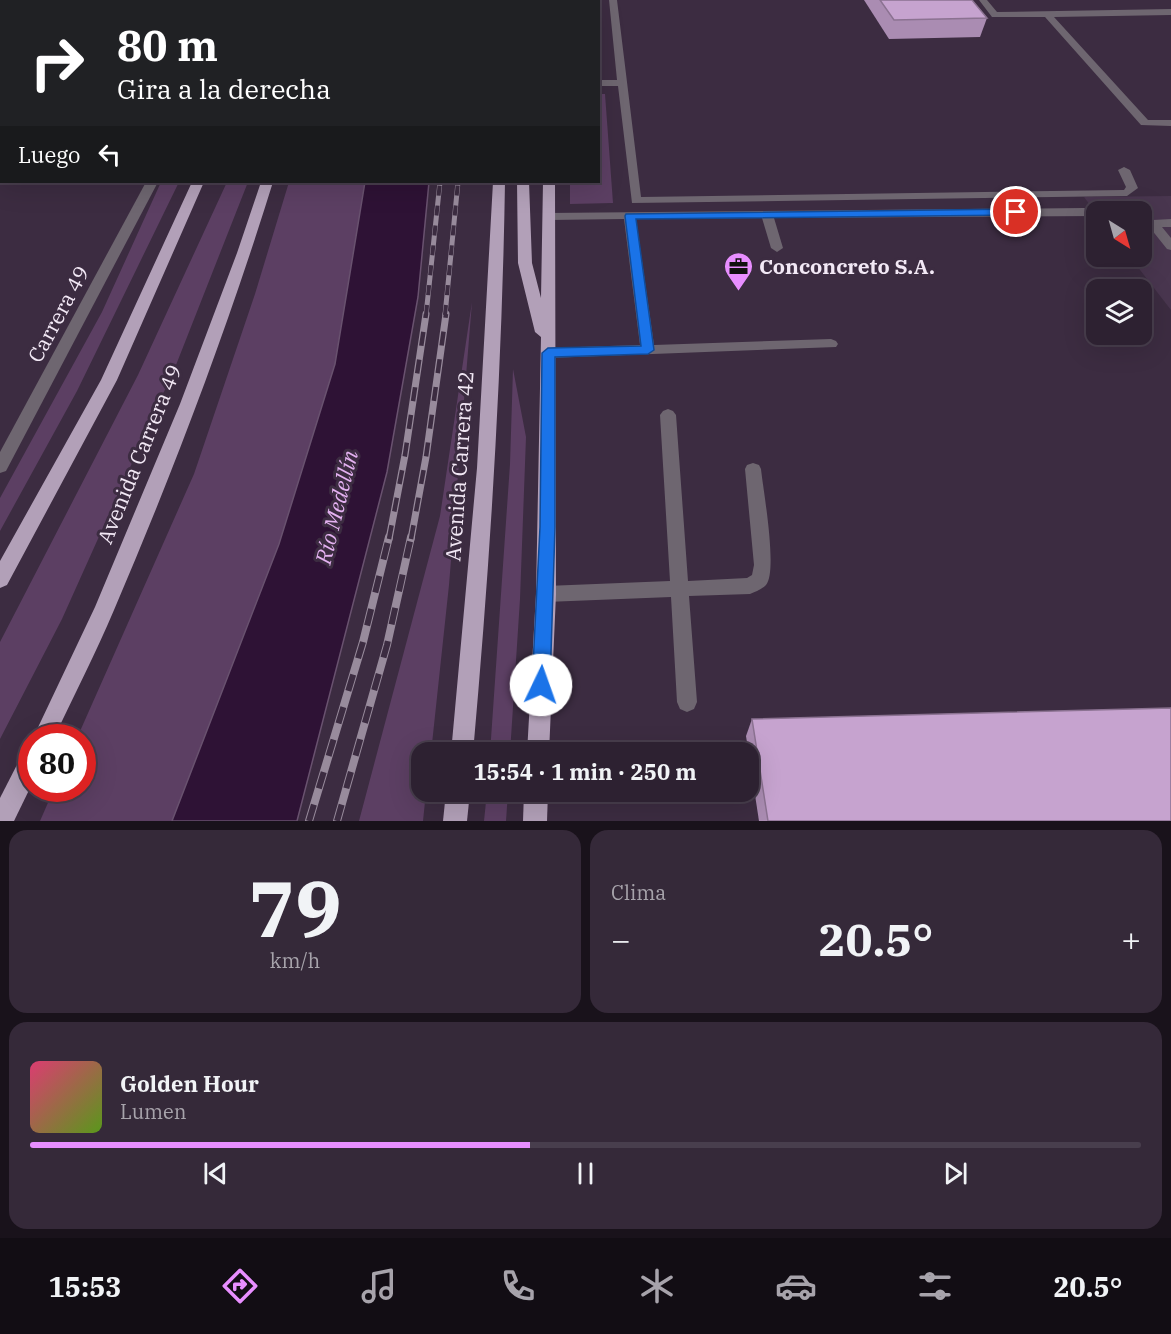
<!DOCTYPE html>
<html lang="es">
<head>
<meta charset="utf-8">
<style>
	body { margin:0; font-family:"IBM Plex Serif",serif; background:#352939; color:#f1f3f6; height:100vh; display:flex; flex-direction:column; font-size:22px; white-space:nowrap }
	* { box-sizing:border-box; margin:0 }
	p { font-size:20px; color:#a7a3ab }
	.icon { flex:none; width:33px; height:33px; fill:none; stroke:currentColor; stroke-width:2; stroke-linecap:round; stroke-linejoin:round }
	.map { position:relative; height:821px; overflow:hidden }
	.details { display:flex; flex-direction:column; gap:9px; padding:9px; background:#19121b; flex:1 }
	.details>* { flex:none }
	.top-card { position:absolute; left:0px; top:0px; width:600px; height:183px; box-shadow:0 6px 24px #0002,0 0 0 2px #483e4d; background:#202124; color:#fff; overflow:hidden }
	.needle { width:39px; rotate:143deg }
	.fabs { position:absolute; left:1086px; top:201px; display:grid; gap:12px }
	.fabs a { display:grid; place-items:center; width:66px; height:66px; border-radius:12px; background:#2d2131; box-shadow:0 6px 24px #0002,0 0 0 2px #483e4d; font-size:30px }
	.speed { position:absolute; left:18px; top:724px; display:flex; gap:12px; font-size:30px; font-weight:700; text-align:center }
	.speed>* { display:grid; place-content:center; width:78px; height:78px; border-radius:50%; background:#2d2131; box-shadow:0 6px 24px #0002,0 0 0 2px #483e4d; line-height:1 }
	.speed .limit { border:9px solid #d22; background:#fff; color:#111 }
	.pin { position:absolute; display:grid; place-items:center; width:51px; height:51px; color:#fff; margin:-26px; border:3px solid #fff; border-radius:50%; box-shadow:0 2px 6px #0007 }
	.me { position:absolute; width:66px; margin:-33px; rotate:3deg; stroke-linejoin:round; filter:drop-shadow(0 0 4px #0008) }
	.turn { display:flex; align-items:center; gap:21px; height:126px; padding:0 18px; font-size:27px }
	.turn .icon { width:78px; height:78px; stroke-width:2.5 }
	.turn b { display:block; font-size:42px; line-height:51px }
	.then { display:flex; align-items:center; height:57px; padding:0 18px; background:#0003; gap:12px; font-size:22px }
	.big { font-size:45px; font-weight:700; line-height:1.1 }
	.details .card { flex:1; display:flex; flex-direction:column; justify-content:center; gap:9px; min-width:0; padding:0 21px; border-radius:18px; background:#352939 }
	.details .dial { align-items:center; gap:0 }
	.dial b { font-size:78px; line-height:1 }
	.song { display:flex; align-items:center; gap:18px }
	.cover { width:72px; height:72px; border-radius:9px; background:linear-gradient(135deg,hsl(340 70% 55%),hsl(90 70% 35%)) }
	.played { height:6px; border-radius:3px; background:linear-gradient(90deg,#e88eff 45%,#483e4d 45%) }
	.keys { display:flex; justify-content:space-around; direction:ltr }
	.heat { display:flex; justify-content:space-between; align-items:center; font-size:33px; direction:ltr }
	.details .tiles { flex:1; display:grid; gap:9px; grid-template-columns:1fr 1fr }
	.card:last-child { grid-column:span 2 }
	.trip { position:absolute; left:411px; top:742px; width:348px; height:60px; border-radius:18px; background:#2d2131; box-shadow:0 6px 24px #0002,0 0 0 2px #483e4d; font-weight:700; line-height:60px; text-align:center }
	.tab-bar { display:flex; height:96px; justify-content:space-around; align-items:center; background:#120d14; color:#a7a3ab }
	.tab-bar .icon { width:42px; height:42px }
	.tab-bar .active { color:#e88eff }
	.tab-bar b { font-size:27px; color:#f1f3f6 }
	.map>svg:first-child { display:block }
</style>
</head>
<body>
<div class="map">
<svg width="1171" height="821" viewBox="0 0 1171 821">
	<rect width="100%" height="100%" fill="#3c2c41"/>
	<path fill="#49364f" d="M1171 196V310L1130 257 1142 256V212L1096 213 1084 197Z"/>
	<g fill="#5c3f63">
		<path d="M599 94H605L613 203 570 204V182H598Z"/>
		<path d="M161 182H179L77 391 0 531V498L102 312Z"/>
		<path d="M227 182H248L176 365 62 619 0 739V642L138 375Z"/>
		<path d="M289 182H365L335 364 279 544 172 821H40L54 789H82V738H77L194 474 255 294Z"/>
		<path d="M472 302 449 585 431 753H422V792H426L423 821H359L440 516Z"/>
		<path d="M513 369 526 437 520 599 510 753H490L510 464Z"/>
		<path d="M487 792H508L506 821H484Z"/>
	</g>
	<path fill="#2e1235" stroke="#69526f" stroke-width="1.5" d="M365 182H429L418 297 387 472 297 821H172L279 544 335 364Z"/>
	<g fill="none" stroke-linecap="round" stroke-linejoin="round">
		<g fill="#6e6670" fill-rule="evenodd">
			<path d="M609 0H617L641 197 1124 190 1126 187 1118 170 1124 167 1130 170 1138 188 1127 196 632 203 618 86H598V80H617Z"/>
			<path d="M1084 208 1096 211V216L774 218 783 248 777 252 771 248 762 218 636 219 654 345 831 339 836 341 838 344 836 347 548 358 541 353 548 348 640 345 624 219 550 220 546 219V213Z"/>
			<path d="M668 409 673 411 676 415 688 581 747 578 752 575 754 565 745 469 747 465 753 463 759 465 761 469C763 489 778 571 766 585 762 589 755 592 750 594L689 596 697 702 694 709 687 712 680 709 677 702 671 597 546 602 540 600 537 594 540 588 546 586 670 581 660 415 663 411Z"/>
		</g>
		<g fill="#6e6670" fill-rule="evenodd">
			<rect x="232" y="0" width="8" height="2"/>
			<path d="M979 0H987L997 12 1171 9V15L1054 17 1148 120H1171V126L1141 125 1045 17H992Z"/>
			<path d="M146 182H158L6 471 0 473V452Z"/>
			<path d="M1171 219V227H1162L1171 238V250L1167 249 1147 224 1153 220Z"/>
		</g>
		<g fill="#b2a0b8" fill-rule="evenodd">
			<rect x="266" y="0" width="10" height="2"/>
			<path d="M315 0H325L315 2Z"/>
			<rect x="498" y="0" width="10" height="2"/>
			<path d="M531 0H541V2H532Z"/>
			<path d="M192 182H204L117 380 7 585 0 588V561L101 380Z"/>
			<path d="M261 182H273C228 327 174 470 114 610 96 653 74 695 54 738L32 740 95 607 180 404 237 253Z"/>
			<path d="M493 182H505C502 373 490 563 473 753H451L477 468Z"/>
			<path d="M517 182H529L532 263 541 298 543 182H555L556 594 549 753H527L536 594 541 337 535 332 518 263Z"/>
			<path d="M32 748V784L14 821H0V798L24 751Z"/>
			<path d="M446 792H470L467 821H443Z"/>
			<path d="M524 792H548L547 821H523Z"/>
		</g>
		<defs>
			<g id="rail-far2">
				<path d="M426 315 440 182"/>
				<path d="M445 315 458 182"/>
			</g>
			<g id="rail-far1">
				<path d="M389 539 405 455 426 314"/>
				<path d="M411 539 426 457 446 314"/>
			</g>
			<g id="rail">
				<path d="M309 821 363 642 389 537"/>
				<path d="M337 821 387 645 411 537"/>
			</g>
		</defs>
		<use href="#rail-far2" stroke="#988b9c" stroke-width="5"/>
		<use href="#rail-far1" stroke="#988b9c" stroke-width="7"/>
		<use href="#rail" stroke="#988b9c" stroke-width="8"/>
		<use href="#rail-far2" stroke="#3c2c41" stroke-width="4" stroke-dasharray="10" stroke-linecap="butt"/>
		<use href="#rail-far1" stroke="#3c2c41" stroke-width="4.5" stroke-dasharray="14" stroke-linecap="butt"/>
		<use href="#rail" stroke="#3c2c41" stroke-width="6" stroke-dasharray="17" stroke-linecap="butt"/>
	</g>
	<g fill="#aa8cb2">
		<path d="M864 0H972L987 18 980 37 889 39Z"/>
		<path d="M752 719 1171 821H759L746 736Z"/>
	</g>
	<path fill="#8b7291" d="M2 33V65L0 66V34Z"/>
	<g fill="#c6a3cf" stroke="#8b7291" stroke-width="1.5">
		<path d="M880 0H972L987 18 894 20Z"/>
		<path d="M0 11H2V33L0 34Z"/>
		<path d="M1171 708V821H768L752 719Z"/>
	</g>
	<path fill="#1a73e8" stroke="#114b97" stroke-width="1.5" d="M1016 209 1022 212 1020 215 636 219 654 350 648 354 555 357V527L550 685 547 691 541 694 535 691 532 685 540 527 542 353 548 348 641 346 625 216 626 214Z"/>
	<defs>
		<symbol id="office-pin" viewBox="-11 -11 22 30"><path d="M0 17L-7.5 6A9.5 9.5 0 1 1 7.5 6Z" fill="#e88eff" stroke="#3c2c41"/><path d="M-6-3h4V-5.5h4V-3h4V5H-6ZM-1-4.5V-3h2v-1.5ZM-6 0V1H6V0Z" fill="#111"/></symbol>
	</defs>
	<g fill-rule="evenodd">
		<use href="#office-pin" x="722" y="250" width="33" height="45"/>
	</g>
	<g text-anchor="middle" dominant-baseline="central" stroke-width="6" stroke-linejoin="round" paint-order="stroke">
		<g font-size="21" font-weight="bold" fill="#f2e8f5" stroke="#3c2c41" text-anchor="start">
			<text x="759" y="266">Conconcreto S.A.</text>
		</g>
		<g font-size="21" fill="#f2e8f5" stroke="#3c2c41">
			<text transform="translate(58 314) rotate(-62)">Carrera 49</text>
			<text transform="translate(139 454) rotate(-68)">Avenida Carrera 49</text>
			<text transform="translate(459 466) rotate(-86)">Avenida Carrera 42</text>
		</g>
		<g font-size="22" font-style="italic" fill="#e4b1f1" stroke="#3c2c41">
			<text transform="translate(336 507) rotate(-76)">Río Medellín</text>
		</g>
	</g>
</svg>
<div class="fabs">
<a><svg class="needle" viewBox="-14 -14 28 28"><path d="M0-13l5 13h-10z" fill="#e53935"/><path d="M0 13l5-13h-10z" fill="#a7a3ab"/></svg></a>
<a><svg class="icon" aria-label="layers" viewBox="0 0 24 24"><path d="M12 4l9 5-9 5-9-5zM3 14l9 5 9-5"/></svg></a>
</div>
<div class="speed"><div class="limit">80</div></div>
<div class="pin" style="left:1016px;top:212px;background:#d93025"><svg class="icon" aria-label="arrive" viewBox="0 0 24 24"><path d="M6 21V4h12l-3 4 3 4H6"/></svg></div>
<svg class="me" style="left:541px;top:685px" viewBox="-20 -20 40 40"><circle r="19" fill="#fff"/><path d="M0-13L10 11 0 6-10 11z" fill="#1a73e8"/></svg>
<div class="trip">15:54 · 1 min · 250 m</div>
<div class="top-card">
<div class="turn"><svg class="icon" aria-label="right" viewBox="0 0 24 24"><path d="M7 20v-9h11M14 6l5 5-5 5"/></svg><div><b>80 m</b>Gira a la derecha</div></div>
<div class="then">Luego<svg class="icon" aria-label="left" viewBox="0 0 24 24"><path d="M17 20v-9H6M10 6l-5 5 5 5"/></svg></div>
</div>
</div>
<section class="details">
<div class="tiles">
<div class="card dial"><b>79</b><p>km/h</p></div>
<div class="card"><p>Clima</p>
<div class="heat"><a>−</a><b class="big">20.5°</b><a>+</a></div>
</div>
<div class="card">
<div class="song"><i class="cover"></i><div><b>Golden Hour</b><p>Lumen</p></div></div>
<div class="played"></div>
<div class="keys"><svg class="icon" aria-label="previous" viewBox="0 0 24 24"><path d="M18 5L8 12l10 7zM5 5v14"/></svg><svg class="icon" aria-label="pause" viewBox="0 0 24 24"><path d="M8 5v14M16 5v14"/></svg><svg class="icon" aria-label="next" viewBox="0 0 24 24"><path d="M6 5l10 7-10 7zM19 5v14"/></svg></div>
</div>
</div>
</section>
<nav class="tab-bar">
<b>15:53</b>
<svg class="icon active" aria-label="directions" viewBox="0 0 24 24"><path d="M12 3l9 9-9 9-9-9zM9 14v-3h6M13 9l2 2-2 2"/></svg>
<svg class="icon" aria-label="music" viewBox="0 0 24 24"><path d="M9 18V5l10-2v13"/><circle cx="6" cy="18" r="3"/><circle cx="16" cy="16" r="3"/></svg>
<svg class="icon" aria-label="phone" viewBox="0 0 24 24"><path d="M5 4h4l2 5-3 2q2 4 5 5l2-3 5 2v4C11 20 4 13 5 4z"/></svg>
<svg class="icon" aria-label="climate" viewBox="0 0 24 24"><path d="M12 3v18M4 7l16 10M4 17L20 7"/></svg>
<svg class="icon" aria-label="car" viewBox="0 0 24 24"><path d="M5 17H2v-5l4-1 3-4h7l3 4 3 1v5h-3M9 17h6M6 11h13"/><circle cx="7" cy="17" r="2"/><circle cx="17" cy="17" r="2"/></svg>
<svg class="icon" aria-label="filters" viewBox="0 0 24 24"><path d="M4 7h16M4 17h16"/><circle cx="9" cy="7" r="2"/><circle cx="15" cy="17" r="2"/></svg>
<b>20.5°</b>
</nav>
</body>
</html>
